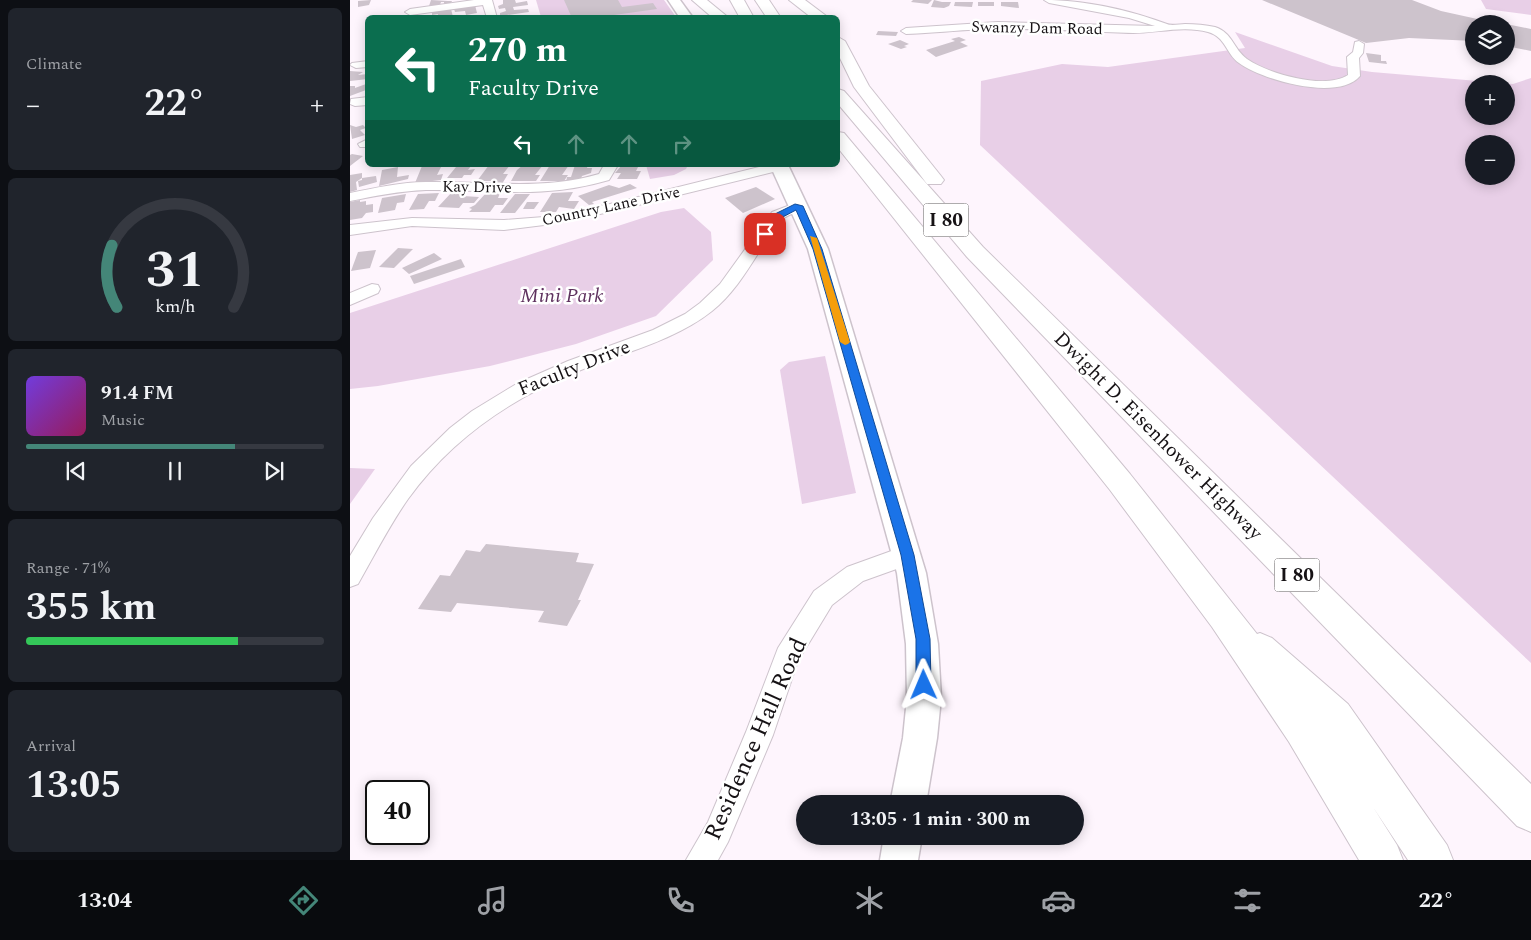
<!DOCTYPE html>
<html lang="en">
<head>
<meta charset="utf-8">
<style>
	body { margin:0; font-family:Spectral,serif; background:#20242c; color:#f1f3f6; height:100vh; display:flex; flex-direction:column; font-size:19px; white-space:nowrap }
	* { box-sizing:border-box; margin:0 }
	p { font-size:16px; color:#9ea1a6 }
	.icon { flex:none; width:28px; height:28px; fill:none; stroke:currentColor; stroke-width:2; stroke-linecap:round; stroke-linejoin:round }
	.map { position:relative; flex:1; overflow:hidden }
	.panel { display:flex; flex-direction:column; gap:8px; padding:8px; background:#0d0f14; width:350px }
	.panel>* { flex:none }
	.top-card { position:absolute; left:15px; top:15px; width:475px; height:152px; border-radius:8px; box-shadow:0 2px 12px #0003; background:#0b6e4f; color:#fff; overflow:hidden }
	.tools { position:absolute; left:1115px; top:15px; display:grid; gap:10px }
	.tools a { display:grid; place-items:center; width:50px; height:50px; border-radius:50%; background:#171b24; box-shadow:0 2px 12px #0003; font-size:25px }
	.speed { position:absolute; left:15px; top:780px; display:flex; gap:10px; font-size:25px; font-weight:700; text-align:center }
	.speed>* { display:grid; place-content:center; width:65px; height:65px; border-radius:50%; background:#171b24; box-shadow:0 2px 12px #0003; line-height:1 }
	.speed .limit { border:2px solid #111; border-radius:8px; background:#fff; color:#111 }
	.pin { position:absolute; display:grid; place-items:center; width:42px; height:42px; color:#fff; margin:-21px; border-radius:10px; box-shadow:0 2px 8px #0006 }
	.me { position:absolute; width:55px; margin:-28px; rotate:359deg; stroke-linejoin:round; filter:drop-shadow(0 0 4px #0008) }
	.turn { display:flex; align-items:center; gap:18px; height:105px; padding:0 20px; font-size:22px }
	.turn .icon { width:65px; height:65px; stroke-width:2.5 }
	.turn b { display:block; font-size:35px; line-height:42px }
	.lanes { display:flex; align-items:center; height:48px; padding:0 20px; background:#0003; justify-content:center; gap:25px; direction:ltr }
	.lanes .off { opacity:.35 }
	.big { font-size:38px; font-weight:700; line-height:1.1 }
	.panel .widget { flex:1; display:flex; flex-direction:column; justify-content:center; gap:8px; min-width:0; padding:0 18px; border-radius:8px; background:#20242c }
	.panel .dial { align-items:center; gap:0 }
	.dial svg { height:130px; overflow:visible; fill:none; stroke:#363941; stroke-width:7; stroke-linecap:round; text-anchor:middle }
	.dial text { fill:#f1f3f6; stroke:none }
	.song { display:flex; align-items:center; gap:15px }
	.cover { width:60px; height:60px; border-radius:8px; background:linear-gradient(135deg,hsl(260 70% 55%),hsl(330 70% 35%)) }
	.played { height:5px; border-radius:2px; background:linear-gradient(90deg,#448678 70%,#363941 70%) }
	.keys { display:flex; justify-content:space-around; direction:ltr }
	.heat { display:flex; justify-content:space-between; align-items:center; font-size:28px; direction:ltr }
	.charge { height:8px; border-radius:4px; background:linear-gradient(90deg,#34c759 71%,#363941 0) }
	.trip { position:absolute; left:446px; top:795px; width:288px; height:50px; border-radius:25px; background:#171b24; box-shadow:0 2px 12px #0003; font-weight:700; line-height:50px; text-align:center }
	.menu { display:flex; height:80px; justify-content:space-around; align-items:center; background:#090b0e; color:#9ea1a6 }
	.menu .icon { width:35px; height:35px }
	.menu .selected { color:#448678 }
	.menu b { font-size:22px; color:#f1f3f6 }
	main { display:flex; flex:1; min-height:0 }
	.map>svg:first-child { display:block }
</style>
</head>
<body>
<main>
<section class="panel">
<div class="widget"><p>Climate</p>
<div class="heat"><a>−</a><b class="big">22°</b><a>+</a></div>
</div>
<div class="widget dial"><svg viewBox="0 0 100 80">
<path d="M14 69A42 42 0 1 1 86 69"/>
<path d="M14 69A42 42 0 0 1 11 31" stroke="#448678"/>
<text x="50" y="56" font-size="32" font-weight="700">31</text>
<text x="50" y="72" font-size="11">km/h</text>
</svg></div>
<div class="widget">
<div class="song"><i class="cover"></i><div><b>91.4 FM</b><p>Music</p></div></div>
<div class="played"></div>
<div class="keys"><svg class="icon" aria-label="previous" viewBox="0 0 24 24"><path d="M18 5L8 12l10 7zM5 5v14"/></svg><svg class="icon" aria-label="pause" viewBox="0 0 24 24"><path d="M8 5v14M16 5v14"/></svg><svg class="icon" aria-label="next" viewBox="0 0 24 24"><path d="M6 5l10 7-10 7zM19 5v14"/></svg></div>
</div>
<div class="widget"><p>Range · 71%</p><b class="big">355 km</b><div class="charge"></div></div>
<div class="widget"><p>Arrival</p><b class="big">13:05</b></div>
</section>
<div class="map">
<svg width="1181" height="860" viewBox="0 0 1181 860">
	<rect width="100%" height="100%" fill="#fef5fd"/>
	<g fill="#e8cfe7" fill-rule="evenodd">
		<path d="M186 0H314L326 17H191Z"/>
		<path d="M1131 0H1181V15L1136 9Z"/>
		<path d="M885 32 982 66 1022 72 1163 84 1181 78V663L630 145 631 81 712 64 758 67 895 48ZM1124 84H1156V116H1124ZM1124 144H1156V176H1124Z"/>
		<path d="M296 165H338L336 169 324 175 300 179Z"/>
		<path d="M334 208 361 232 363 260 306 316 226 344 140 366 28 386 0 389V313L311 212Z"/>
		<path d="M475 356 506 493 452 504 430 370 439 362Z"/>
		<path d="M0 468 25 469 0 504Z"/>
	</g>
	<g fill="#cdc3cc">
		<path d="M21 0 19 5 8 7V1Z"/>
		<path d="M81 0 98 1H102L101 3 94 4V2H91L90 5 79 6Z"/>
		<path d="M153 0H165L166 3 177 1 178 5 163 7 164 10 178 9 179 12 150 16V13L156 11 155 8 149 9 148 6 153 4Z"/>
		<path d="M214 0H268L272 7 303 3 307 9 264 15 265 18H222Z"/>
		<path d="M563 0H582L578 4 561 2Z"/>
		<path d="M584 0 592 2H601L599 6 594 8 581 7Z"/>
		<path d="M912 0H1062L1091 11 1150 24H1124V41L1059 38 1016 43Z"/>
		<path d="M605 2H623L622 7 604 6Z"/>
		<rect x="628" y="2" width="16" height="4"/>
		<path d="M651 2H668L669 8 651 6Z"/>
		<path d="M125 5 127 13 116 15 115 11 105 12 104 9Z"/>
		<path d="M101 9 103 17 87 18 88 14 82 15V12Z"/>
		<path d="M1156 24 1181 29V51L1156 46Z"/>
		<path d="M528 31 548 32 546 36 526 35Z"/>
		<path d="M609 37 616 40 610 42 618 46 586 57 576 50 605 41 601 39Z"/>
		<path d="M550 40 559 44 554 46 557 47 551 49 538 44Z"/>
		<path d="M1016 53 1031 55V61H1036L1037 64 1019 62Z"/>
		<path d="M0 71 13 72 8 75 18 74V79L0 81Z"/>
		<path d="M16 84V90L0 96V86H5V88Z"/>
		<path d="M0 125 6 127 13 125 16 128 10 130 15 135 2 139Z"/>
		<path d="M2 154 13 156 0 166V155Z"/>
		<path d="M92 165 87 175 93 174 91 180 65 183 72 166Z"/>
		<path d="M139 165H160L153 174H158L152 184H139L142 181H127Z"/>
		<path d="M173 165H193L185 175H190L186 181H161L167 170Z"/>
		<path d="M200 165H219L212 175H218L214 181H190Z"/>
		<path d="M225 165H238L237 168H242L241 173 232 176 230 181 216 182 217 177H221Z"/>
		<path d="M272 165H289L286 171H291L287 179H267L271 173H265Z"/>
		<path d="M121 166 118 170 125 169 121 175H114L112 178H97L106 167Z"/>
		<path d="M48 167 47 177 59 175 58 179 29 186 32 170Z"/>
		<path d="M12 173V178L6 182 7 190 0 192V175Z"/>
		<path d="M26 176 27 182 9 187 8 181 12 180V178Z"/>
		<path d="M280 184 287 188 242 202 244 204 239 205 228 196 259 185 269 188Z"/>
		<path d="M406 187 425 199 393 213 375 198Z"/>
		<path d="M102 192H116L113 196 129 197 124 203H113L109 208 88 207Z"/>
		<path d="M223 192 218 201H229L224 209 209 207 206 212H190L202 193Z"/>
		<path d="M89 193 85 201H79L74 209 59 210 68 194Z"/>
		<path d="M136 193H150L148 198H158L153 205H145L140 212H119L122 209 119 208 125 205Z"/>
		<path d="M56 194 54 202 47 203 45 210 28 213 32 198Z"/>
		<path d="M165 194H180L165 213H150Z"/>
		<path d="M10 200V202L16 201V205L23 204V212L16 213 12 218 0 220V202Z"/>
		<path d="M177 202H189L184 209H173Z"/>
		<path d="M48 248 63 249 44 268 29 267Z"/>
		<path d="M26 250 20 268 1 271 8 252Z"/>
		<path d="M84 253 92 259 59 274 52 268Z"/>
		<path d="M111 259 115 267 64 284 60 276Z"/>
		<path d="M136 544 229 553 226 562 244 564 228 600H231L217 626 188 622 194 611 107 603 101 612 68 609 90 575 100 576 116 550 130 552Z"/>
	</g>
	<g fill="none" stroke-linecap="round" stroke-linejoin="round">
		<defs>
			<g id="minor">
				<path d="M124 0H142L147 18H137L133 5 60 15 55 12 60 9Z"/>
				<path d="M694 0C735 0 779 10 817 24 821 26 830 24 835 24 845 24 856 25 865 27 883 33 883 49 897 59 919 74 975 90 998 75L997 57 1003 52 1005 42 1009 41 1014 44 1013 53 1009 58 1010 76C988 102 912 80 889 63 876 54 876 37 858 32 834 25 807 33 783 33 737 32 692 28 647 29 616 29 586 33 556 34L551 31 556 28 648 22 805 26 779 18 699 3Z"/>
				<path d="M18 61V67L6 68 0 65 2 63Z"/>
				<path d="M18 97V105L5 106 0 104 1 99Z"/>
				<path d="M18 139V147H10L8 144Z"/>
				<path d="M254 165H268L259 180C191 200 143 189 76 190 50 191 25 196 0 201V193C25 188 51 182 76 182 135 181 191 191 249 174Z"/>
				<path d="M417 165 437 166 435 169 260 212 194 225 154 230 62 226 0 235V225L62 218 154 220 194 217 260 204Z"/>
				<path d="M448 202 455 206C449 213 437 214 430 221 407 251 392 287 362 311 324 341 275 352 231 370 163 397 101 439 58 499 39 526 24 556 8 584L0 587V556L23 518 61 466 100 428 122 411 168 383 218 361 303 330 335 314 350 303 370 284 422 212Z"/>
				<path d="M22 284 28 285 30 289 28 293 0 305V293Z"/>
				<path d="M558 545 566 548 570 555 566 562 513 581 482 605 448 661 423 735 378 842 368 860H336L358 822 396 732 428 648 464 591 497 567Z"/>
			</g>
			<g id="tertiary">
				<path d="M318 0H330L343 18H330Z"/>
				<path d="M420 165H438L478 249 576 573 588 644 591 698 587 738 576 804H540L553 738 557 698 556 644 547 573 458 249Z"/>
				<path d="M534 836H572L568 860H530Z"/>
			</g>
			<g id="motorway">
				<path d="M342 0H357L379 18H363Z"/>
				<path d="M380 0H394L404 18H390Z"/>
				<path d="M405 0H419L431 18H417Z"/>
				<path d="M439 0H455L479 18H462Z"/>
				<path d="M488 37 495 41 519 86 591 176 594 180 591 184H577L504 87 488 54Z"/>
				<path d="M488 89 494 91 633 247 1181 784V832L1167 826 617 257 488 104Z"/>
				<path d="M488 132 494 133 780 474 907 634 910 633 922 638 998 704 1097 845 1103 860H1058L1023 807 1047 845 1053 860H1009L939 742 862 627 760 490 488 148Z"/>
			</g>
		</defs>
		<use href="#minor" stroke="#cdc3cc" stroke-width="2"/>
		<use href="#tertiary" stroke="#cdc3cc" stroke-width="3"/>
		<use href="#motorway" stroke="#cdc3cc" stroke-width="2"/>
		<use href="#minor" fill="#fff" fill-rule="evenodd"/>
		<use href="#tertiary" fill="#fff" fill-rule="evenodd"/>
		<use href="#motorway" fill="#fff" fill-rule="evenodd"/>
	</g>
	<path fill="#1a73e8" stroke="#114b97" d="M445 204 453 206 472 249 564 555 580 639 581 685 579 690 574 692 568 690 566 685V639L551 555 463 249 446 210 429 219 418 235 410 234 423 215Z"/>
	<path fill="#f59e0b" d="M460 236 467 238 500 342 498 344 495 345 490 342Z"/>
	<g text-anchor="middle" dominant-baseline="central" stroke-width="5" stroke-linejoin="round" paint-order="stroke">
		<g font-size="16" fill="#161215" stroke="#fff">
			<text transform="translate(687 28) rotate(1)">Swanzy Dam Road</text>
			<text transform="translate(127 187) rotate(1)">Kay Drive</text>
			<text transform="translate(261 206) rotate(-12)">Country Lane Drive</text>
		</g>
		<g fill="#fff" stroke="#5c595b" stroke-width="1">
			<rect x="573.5" y="203.5" width="45" height="33" rx="4"/>
			<rect x="924.5" y="558.5" width="45" height="33" rx="4"/>
		</g>
		<g font-size="19" font-weight="bold" fill="#161215">
			<text x="596" y="220">I 80</text>
			<text x="947" y="575">I 80</text>
		</g>
		<g font-size="20" font-style="italic" fill="#5e315e" stroke="#fff">
			<text x="212" y="296">Mini Park</text>
		</g>
		<g font-size="20" fill="#161215" stroke="#fff">
			<text transform="translate(224 368) rotate(-22)">Faculty Drive</text>
			<text transform="translate(808 436) rotate(45)">Dwight D. Eisenhower Highway</text>
		</g>
		<g font-size="24" fill="#161215" stroke="#fff">
			<text transform="translate(406 739) rotate(-66)">Residence Hall Road</text>
		</g>
	</g>
</svg>
<div class="tools">
<a><svg class="icon" aria-label="layers" viewBox="0 0 24 24"><path d="M12 4l9 5-9 5-9-5zM3 14l9 5 9-5"/></svg></a>
<a>+</a>
<a>−</a>
</div>
<div class="speed"><div class="limit">40</div></div>
<div class="pin" style="left:415px;top:234px;background:#d93025"><svg class="icon" aria-label="arrive" viewBox="0 0 24 24"><path d="M6 21V4h12l-3 4 3 4H6"/></svg></div>
<svg class="me" style="left:574px;top:685px" viewBox="-20 -20 40 40"><path d="M0-17L14 15 0 8-14 15z" fill="#1a73e8" stroke="#fff" stroke-width="4"/></svg>
<div class="trip">13:05 · 1 min · 300 m</div>
<div class="top-card">
<div class="turn"><svg class="icon" aria-label="left" viewBox="0 0 24 24"><path d="M17 20v-9H6M10 6l-5 5 5 5"/></svg><div><b>270 m</b>Faculty Drive</div></div>
<div class="lanes"><svg class="icon" aria-label="left" viewBox="0 0 24 24"><path d="M17 20v-9H6M10 6l-5 5 5 5"/></svg><svg class="icon off" aria-label="ahead" viewBox="0 0 24 24"><path d="M12 20V5M6 11l6-6 6 6"/></svg><svg class="icon off" aria-label="ahead" viewBox="0 0 24 24"><path d="M12 20V5M6 11l6-6 6 6"/></svg><svg class="icon off" aria-label="right" viewBox="0 0 24 24"><path d="M7 20v-9h11M14 6l5 5-5 5"/></svg></div>
</div>
</div>
</main>
<nav class="menu">
<b>13:04</b>
<svg class="icon selected" aria-label="directions" viewBox="0 0 24 24"><path d="M12 3l9 9-9 9-9-9zM9 14v-3h6M13 9l2 2-2 2"/></svg>
<svg class="icon" aria-label="music" viewBox="0 0 24 24"><path d="M9 18V5l10-2v13"/><circle cx="6" cy="18" r="3"/><circle cx="16" cy="16" r="3"/></svg>
<svg class="icon" aria-label="phone" viewBox="0 0 24 24"><path d="M5 4h4l2 5-3 2q2 4 5 5l2-3 5 2v4C11 20 4 13 5 4z"/></svg>
<svg class="icon" aria-label="climate" viewBox="0 0 24 24"><path d="M12 3v18M4 7l16 10M4 17L20 7"/></svg>
<svg class="icon" aria-label="car" viewBox="0 0 24 24"><path d="M5 17H2v-5l4-1 3-4h7l3 4 3 1v5h-3M9 17h6M6 11h13"/><circle cx="7" cy="17" r="2"/><circle cx="17" cy="17" r="2"/></svg>
<svg class="icon" aria-label="filters" viewBox="0 0 24 24"><path d="M4 7h16M4 17h16"/><circle cx="9" cy="7" r="2"/><circle cx="15" cy="17" r="2"/></svg>
<b>22°</b>
</nav>
</body>
</html>
